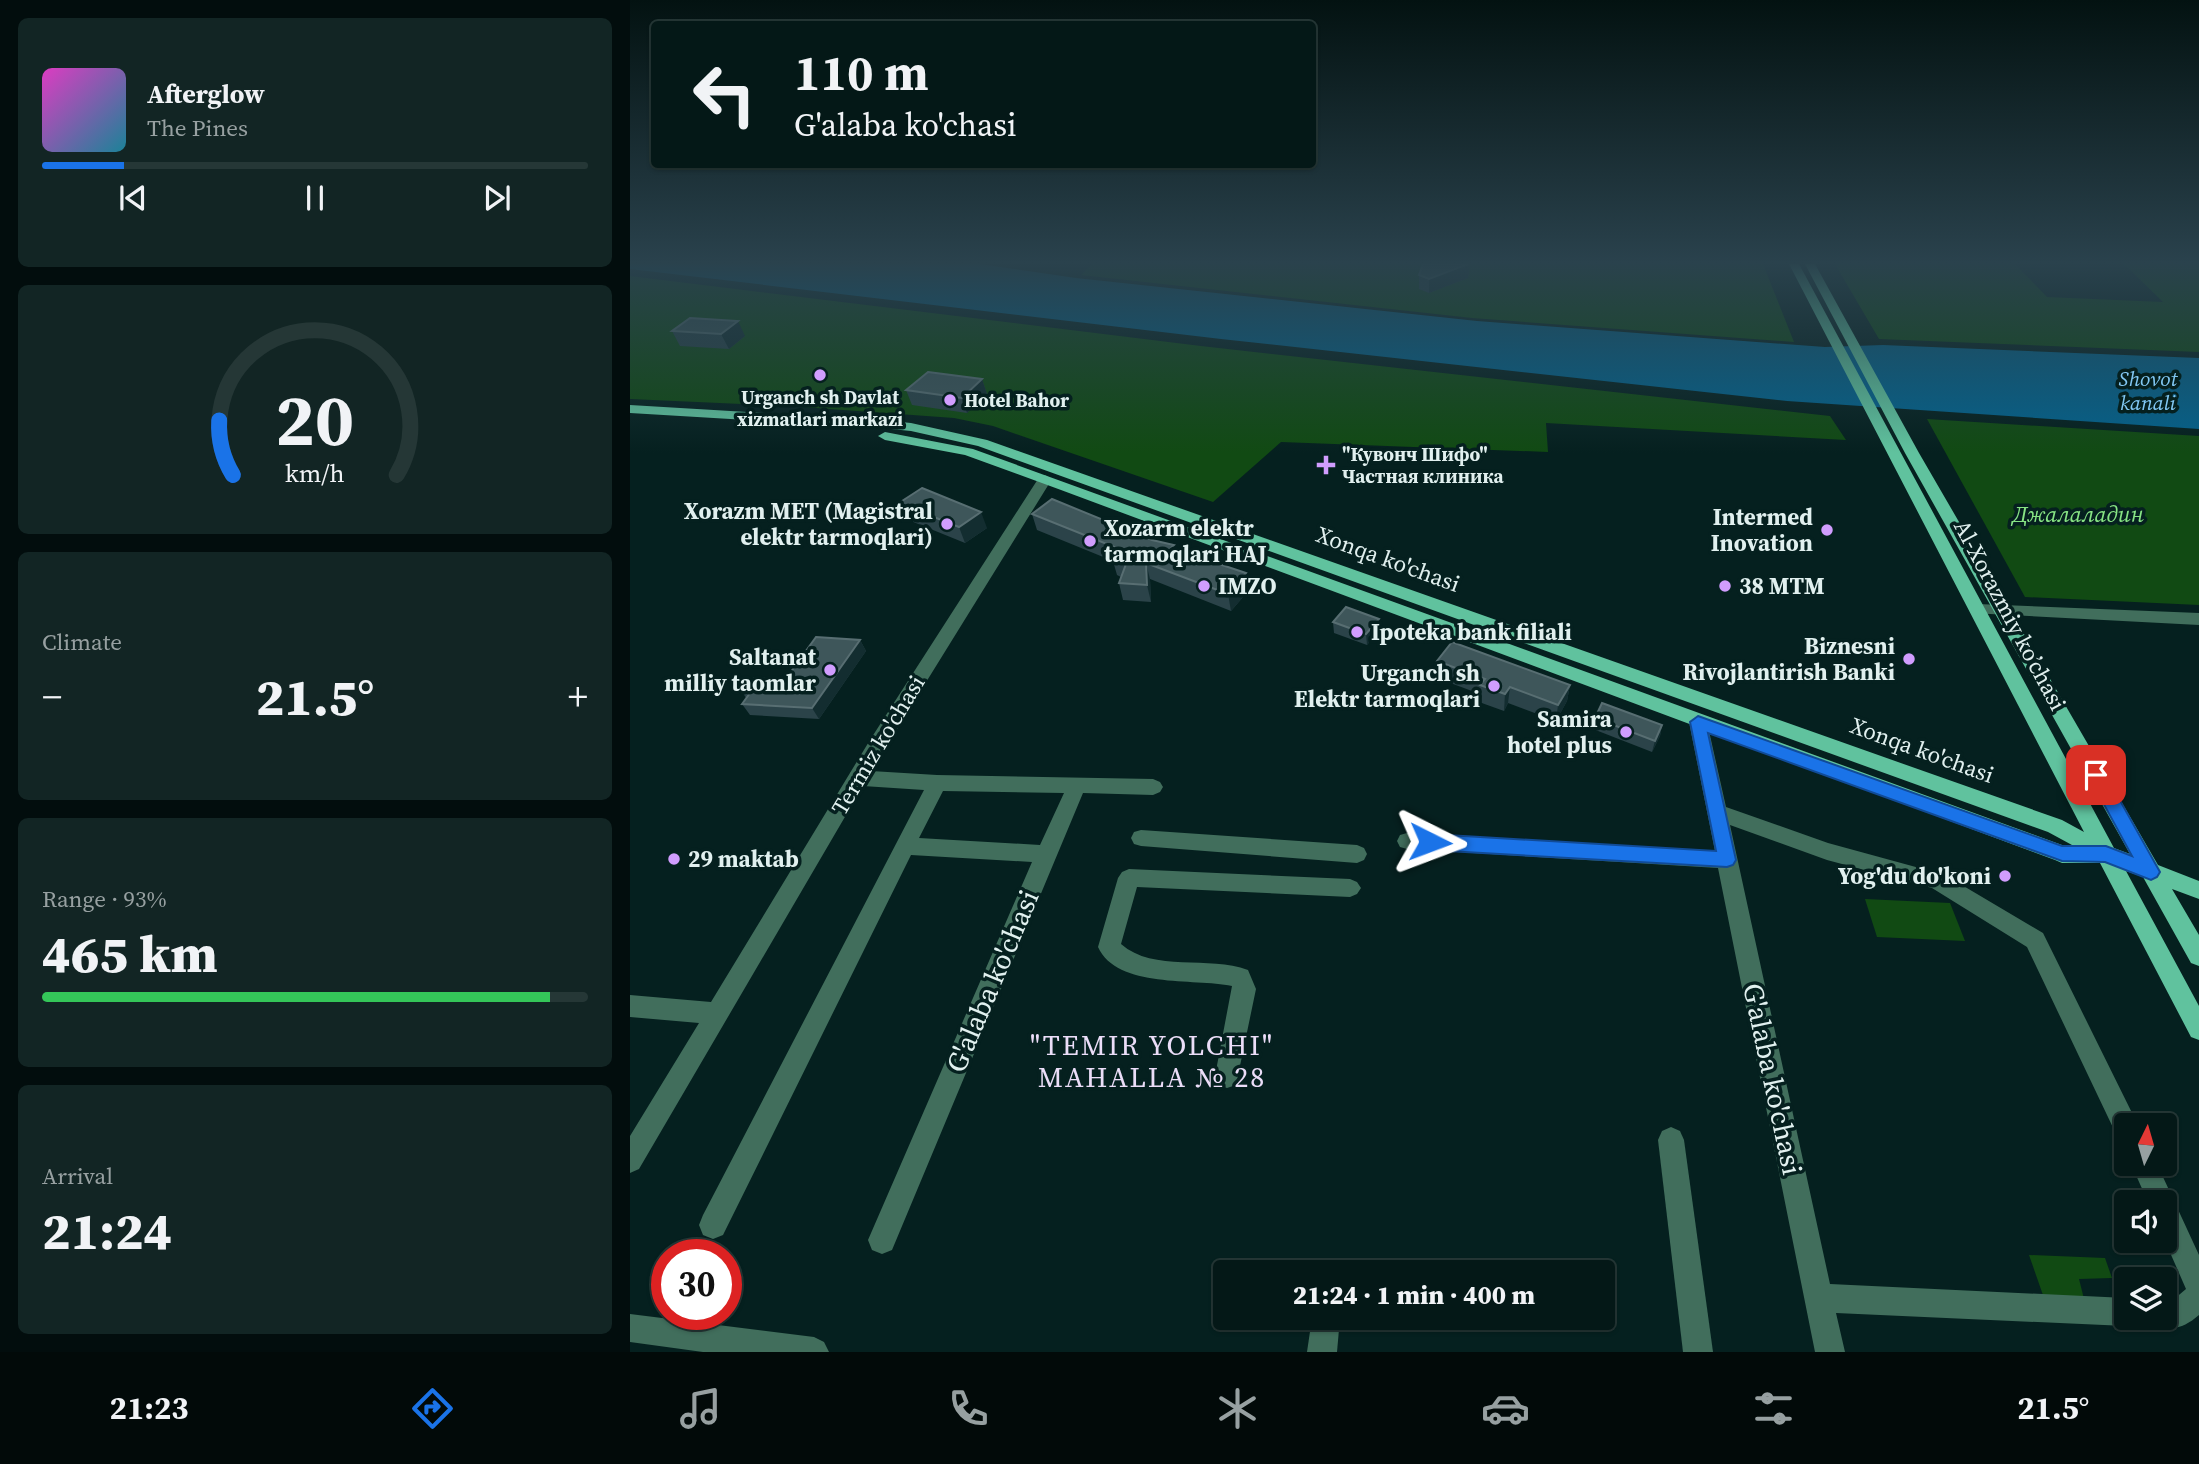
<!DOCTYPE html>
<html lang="en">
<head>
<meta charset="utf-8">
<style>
	body { margin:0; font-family:"Source Serif 4",serif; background:#122524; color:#f1f3f6; height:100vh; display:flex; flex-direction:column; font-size:26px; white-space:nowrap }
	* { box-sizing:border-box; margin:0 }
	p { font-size:23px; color:#97a0a1 }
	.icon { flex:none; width:38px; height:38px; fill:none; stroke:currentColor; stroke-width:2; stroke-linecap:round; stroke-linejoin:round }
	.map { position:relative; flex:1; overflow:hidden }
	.sheet { display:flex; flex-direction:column; gap:18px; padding:18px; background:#020d0d; width:630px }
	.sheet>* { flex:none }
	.top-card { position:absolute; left:21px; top:21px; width:665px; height:147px; border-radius:7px; box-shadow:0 2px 5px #0004,0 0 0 2px #253736; background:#041817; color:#f1f3f6; overflow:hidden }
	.needle { width:46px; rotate:5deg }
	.tools { position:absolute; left:1484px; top:1113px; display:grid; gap:14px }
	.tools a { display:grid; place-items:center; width:63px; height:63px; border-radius:7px; background:#041817; box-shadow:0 2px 5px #0004,0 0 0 2px #253736; font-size:35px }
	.speed { position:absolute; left:21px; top:1239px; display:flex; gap:14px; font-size:35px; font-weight:700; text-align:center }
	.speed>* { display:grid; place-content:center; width:91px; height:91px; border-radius:50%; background:#041817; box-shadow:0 2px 5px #0004,0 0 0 2px #253736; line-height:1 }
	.speed .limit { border:10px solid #d22; background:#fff; color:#111 }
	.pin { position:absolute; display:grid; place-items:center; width:60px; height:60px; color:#fff; margin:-30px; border-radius:14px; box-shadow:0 4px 10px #0006 }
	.me { position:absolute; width:77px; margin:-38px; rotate:93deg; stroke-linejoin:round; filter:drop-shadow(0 0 5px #0008) }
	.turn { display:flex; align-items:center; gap:24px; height:147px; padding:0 28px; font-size:32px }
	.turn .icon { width:91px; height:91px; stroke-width:2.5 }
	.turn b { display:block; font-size:49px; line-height:60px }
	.big { font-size:52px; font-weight:800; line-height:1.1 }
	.sheet .tile { flex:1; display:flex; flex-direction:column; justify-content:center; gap:10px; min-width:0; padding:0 24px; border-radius:10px; background:#122524 }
	.sheet .dial { align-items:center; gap:0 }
	.dial svg { height:182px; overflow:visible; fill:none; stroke:#253736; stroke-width:7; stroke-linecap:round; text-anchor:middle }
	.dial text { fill:#f1f3f6; stroke:none }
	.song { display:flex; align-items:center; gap:21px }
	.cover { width:84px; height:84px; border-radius:10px; background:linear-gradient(135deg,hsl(310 70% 55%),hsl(190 70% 35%)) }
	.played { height:7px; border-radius:4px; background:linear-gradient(90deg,#1a73e8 15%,#253736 15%) }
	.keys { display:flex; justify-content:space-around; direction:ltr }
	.heat { display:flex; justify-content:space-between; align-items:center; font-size:38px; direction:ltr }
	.charge { height:10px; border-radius:5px; background:linear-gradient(90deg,#34c759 93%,#253736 0) }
	.trip { position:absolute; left:583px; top:1260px; width:402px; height:70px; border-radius:7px; background:#041817; box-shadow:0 2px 5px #0004,0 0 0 2px #253736; font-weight:800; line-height:70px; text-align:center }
	.dock { display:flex; height:112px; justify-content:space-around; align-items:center; background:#020a09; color:#97a0a1 }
	.dock .icon { width:49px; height:49px }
	.dock .current { color:#1a73e8 }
	.dock b { font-size:32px; color:#f1f3f6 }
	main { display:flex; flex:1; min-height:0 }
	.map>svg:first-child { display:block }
</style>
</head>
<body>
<main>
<section class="sheet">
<div class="tile">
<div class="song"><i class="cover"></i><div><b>Afterglow</b><p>The Pines</p></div></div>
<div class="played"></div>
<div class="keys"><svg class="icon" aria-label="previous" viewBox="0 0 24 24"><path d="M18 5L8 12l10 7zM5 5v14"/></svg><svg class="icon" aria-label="pause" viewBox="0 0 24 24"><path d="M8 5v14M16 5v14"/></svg><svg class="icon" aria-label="next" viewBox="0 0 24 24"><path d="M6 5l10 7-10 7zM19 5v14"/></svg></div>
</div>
<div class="tile dial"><svg viewBox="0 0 100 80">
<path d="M14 69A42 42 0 1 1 86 69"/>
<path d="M14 69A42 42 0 0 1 8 45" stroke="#1a73e8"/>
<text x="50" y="56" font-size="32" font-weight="700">20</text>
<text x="50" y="72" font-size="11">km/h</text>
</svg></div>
<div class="tile"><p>Climate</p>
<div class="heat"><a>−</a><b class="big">21.5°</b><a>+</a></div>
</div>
<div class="tile"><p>Range · 93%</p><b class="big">465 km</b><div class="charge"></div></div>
<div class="tile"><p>Arrival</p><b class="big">21:24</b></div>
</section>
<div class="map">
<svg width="1569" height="1352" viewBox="0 0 1569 1352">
	<rect width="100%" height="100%" fill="#05201f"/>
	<g fill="#114a13">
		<path d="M462 264H1133L1164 342 842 318 451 275Z"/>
		<path d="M1205 264H1385L1417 297 1533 302 1494 264H1569V352L1249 339Z"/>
		<path d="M0 276 571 346 1200 416 1216 440 916 423 918 452 651 442 583 502 363 426 324 418 158 406 0 399Z"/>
		<path d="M1297 419 1569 436V605L1395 597Z"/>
		<path d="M1235 899 1320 903 1335 941 1247 937Z"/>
		<path d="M1399 1255 1475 1258 1482 1278 1449 1279 1454 1299 1414 1298Z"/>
	</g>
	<path fill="#04628c" d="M0 264H350L446 278 847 321 1195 347 1253 345 1569 358V429L1157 401 591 339 0 269Z"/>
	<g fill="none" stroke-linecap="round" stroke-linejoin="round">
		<g fill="#416e5c" fill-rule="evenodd">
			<path d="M415 475 422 479 241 771 307 775 523 779 530 782 533 787 530 792 523 795 453 793 262 1250 252 1254 242 1250 238 1240 402 862 281 855 93 1235 83 1239 73 1235 69 1225 73 1215 294 790 233 786 9 1169 0 1173V1136L69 1023 0 1017V995L81 1002 240 740 408 479ZM313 791 434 793 410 845 289 838Z"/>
			<path d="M1347 604 1569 613V625L1341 613 1339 609 1341 605Z"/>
			<path d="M1068 715 1074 717 1077 722 1096 807 1198 843 1315 875 1413 933 1508 1125H1496V1140L1487 1136 1397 947 1302 888 1197 860 1100 825 1200 1284 1496 1298V1318H1508L1506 1322 1496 1326 1206 1313 1215 1352H1185L1088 868 777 849 770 847 767 841 770 835 777 833 1085 851 1059 722 1062 717Z"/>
			<path d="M511 830 727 845 734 848 737 854 734 860 727 863 511 846 504 844 501 838 504 832Z"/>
			<path d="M499 869 720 879 727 882 731 888 727 894 720 897 507 887 491 944C524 973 579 955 618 970L626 989 606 1085 597 1088 588 1085 585 1076 602 986C564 978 487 989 468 947L488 878 492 872Z"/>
			<path d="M1041 1127 1050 1131 1054 1140 1083 1352H1053L1028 1140 1032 1131Z"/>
			<path d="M1501 1164H1527L1569 1255V1315C1555 1327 1543 1332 1525 1324L1522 1318H1535V1300H1543L1556 1289 1535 1241V1202H1518Z"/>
			<path d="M0 1314 184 1337 194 1342 199 1352H73L0 1342Z"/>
			<path d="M682 1318H710L707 1352H677Z"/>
		</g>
		<path fill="#60c29e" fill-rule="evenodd" d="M1159 264H1169L1484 848 1500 854 1275 453 1175 264H1185L1289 453 1528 865 1569 881V899L1542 889 1569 935V966L1561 963 1513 877 1496 871 1569 1006V1040L1561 1037 1470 863H1432L1425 860 431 490 335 455 255 440 248 436 255 432 343 449 1432 845H1442L1418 832 348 446 281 431 251 428 0 413V405L251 420 281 423 357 440 1432 820 1454 832Z"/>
	</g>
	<g fill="#2b4349">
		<path d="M793 264H840L838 278 799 293 789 289V275Z"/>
		<path d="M42 331 115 336 99 349 50 346Z"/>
		<path d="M352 379 357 394 337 413 282 405 276 390Z"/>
		<path d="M269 503 357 528 335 543 276 519Z"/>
		<path d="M402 514 545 550 619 590 601 611 520 579 521 602 493 600 489 583 491 577 487 575 483 561 407 530Z"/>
		<path d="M703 622 749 630 737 645 704 633Z"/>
		<path d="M230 640 236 651 189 719 120 715 112 704 116 698 113 693 155 680Z"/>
		<path d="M807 661 940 685 937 701 926 721 878 703 874 711 849 702 850 694 807 678Z"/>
		<path d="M965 718 1032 725 1030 736 1022 752 963 729Z"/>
	</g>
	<g fill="#132d30">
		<path d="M838 264H840L838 278 799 293V279Z"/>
		<path d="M108 321 115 336 99 349 91 334Z"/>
		<path d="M352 379 357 394 337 413 332 398Z"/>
		<path d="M351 512 357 528 335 543 329 527Z"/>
		<path d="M516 563 520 579 521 602 517 585Z"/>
		<path d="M616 573 619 590 601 611 598 594Z"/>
		<path d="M749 619V630L737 645 736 634Z"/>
		<path d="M230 640 236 651 189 719 182 708Z"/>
		<path d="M940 685 937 701 926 721 928 705Z"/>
		<path d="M880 687 878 703 874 711 875 694Z"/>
		<path d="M1032 725 1030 736 1022 752 1025 741Z"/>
	</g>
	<g fill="#3e565a" stroke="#586e72" stroke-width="2">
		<path d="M793 264H838L799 279 789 275Z"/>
		<path d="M60 318 108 321 91 334 42 331Z"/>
		<path d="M298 372 352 379 332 398 276 390Z"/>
		<path d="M292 488 351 512 329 527 269 503Z"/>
		<path d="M422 499 522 540 544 545 541 548 616 573 598 594 516 563 517 585 489 583 496 564 482 558 492 550 402 514Z"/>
		<path d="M716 607 749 619 736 634 703 622Z"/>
		<path d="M186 637 230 640 182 708 112 704 120 693H113L124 678 155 680Z"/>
		<path d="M822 642 940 685 928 705 880 687 875 694 850 685 855 679 807 661Z"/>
		<path d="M972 703 1032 725 1025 741 965 718Z"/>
	</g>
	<linearGradient id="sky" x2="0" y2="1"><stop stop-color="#031211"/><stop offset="0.58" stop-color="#2a424d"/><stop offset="1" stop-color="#2a424d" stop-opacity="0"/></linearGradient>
	<rect width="1569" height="453" fill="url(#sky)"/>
	<path fill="#1a73e8" stroke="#114b97" stroke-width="2" d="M1068 716 1432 846H1476L1502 856 1458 775 1460 770H1473L1530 872 1527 877 1521 880 1475 862 1432 861 1078 733 1106 860 1103 865 1097 867 800 850 793 848 791 842 793 837 800 834 1086 851 1060 722Z"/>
	<g fill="#d19dfe" stroke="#05201f" stroke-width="2.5">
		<circle cx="190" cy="375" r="7"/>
		<circle cx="320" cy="400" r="7"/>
		<path d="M692.5 454.5h7v7h7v7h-7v7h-7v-7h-7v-7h7z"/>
		<circle cx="317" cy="524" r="7"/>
		<circle cx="1197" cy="530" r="7"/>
		<circle cx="460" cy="541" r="7"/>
		<circle cx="574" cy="586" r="7"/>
		<circle cx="1095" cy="586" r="7"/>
		<circle cx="727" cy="632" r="7"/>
		<circle cx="1279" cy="659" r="7"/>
		<circle cx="200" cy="670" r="7"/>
		<circle cx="864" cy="686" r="7"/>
		<circle cx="996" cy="732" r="7"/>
		<circle cx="44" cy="859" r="7"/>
		<circle cx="1375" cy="876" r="7"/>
	</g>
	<g text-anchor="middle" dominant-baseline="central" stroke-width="7" stroke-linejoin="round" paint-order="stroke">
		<g font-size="19" font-weight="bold" fill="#e1f0ef" stroke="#05201f" text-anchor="start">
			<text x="190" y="397" text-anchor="middle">Urganch sh Davlat<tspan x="190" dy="22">xizmatlari markazi</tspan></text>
			<text x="334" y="400">Hotel Bahor</text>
			<text x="712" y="454">"Кувонч Шифо"<tspan x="712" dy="22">Частная клиника</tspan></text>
		</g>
		<g font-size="21" font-style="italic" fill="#82c8f4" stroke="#05201f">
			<text x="1518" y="378">Shovot<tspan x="1518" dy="24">kanali</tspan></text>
		</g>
		<g font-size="23" font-weight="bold" fill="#e1f0ef" stroke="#05201f" text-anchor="end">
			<text x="303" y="511">Xorazm MET (Magistral<tspan x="303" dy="26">elektr tarmoqlari)</tspan></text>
			<text x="1183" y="517">Intermed<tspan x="1183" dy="26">Inovation</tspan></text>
			<text x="474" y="528" text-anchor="start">Xozarm elektr<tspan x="474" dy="26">tarmoqlari HAJ</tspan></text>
			<text x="588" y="586" text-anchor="start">IMZO</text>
			<text x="1109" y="586" text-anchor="start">38 MTM</text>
			<text x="741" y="632" text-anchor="start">Ipoteka bank filiali</text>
			<text x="1265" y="646">Biznesni<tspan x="1265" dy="26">Rivojlantirish Banki</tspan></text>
			<text x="186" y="657">Saltanat<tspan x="186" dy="26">milliy taomlar</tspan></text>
			<text x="850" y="673">Urganch sh<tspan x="850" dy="26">Elektr tarmoqlari</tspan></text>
			<text x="982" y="719">Samira<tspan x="982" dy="26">hotel plus</tspan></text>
			<text x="58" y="859" text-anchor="start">29 maktab</text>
			<text x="1361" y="876">Yog'du do'koni</text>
		</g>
		<g font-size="23" font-style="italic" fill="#87e484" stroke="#05201f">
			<text x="1448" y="514">Джалаладин</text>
		</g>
		<g font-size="23" fill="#e1f0ef" stroke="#05201f">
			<text transform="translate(758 559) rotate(20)">Xonqa ko'chasi</text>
			<text transform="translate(1380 615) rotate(62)">Al-Xorazmiy ko’chasi</text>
			<text transform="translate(248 745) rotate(-59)">Termiz ko'chasi</text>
			<text transform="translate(1292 750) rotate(20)">Xonqa ko'chasi</text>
		</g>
		<g font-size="28" fill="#e1f0ef" stroke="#05201f">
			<text transform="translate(362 981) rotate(-67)">G'alaba ko'chasi</text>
			<text transform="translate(1143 1079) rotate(78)">G'alaba ko'chasi</text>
		</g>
		<g font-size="28" letter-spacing="2" fill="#ebddf8" stroke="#05201f">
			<text x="522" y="1045">"TEMIR YOLCHI"<tspan x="522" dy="32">MAHALLA № 28</tspan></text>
		</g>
	</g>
</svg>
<div class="tools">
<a><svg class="needle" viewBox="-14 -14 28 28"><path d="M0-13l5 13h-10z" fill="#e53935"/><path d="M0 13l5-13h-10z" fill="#97a0a1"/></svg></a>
<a><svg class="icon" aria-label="sound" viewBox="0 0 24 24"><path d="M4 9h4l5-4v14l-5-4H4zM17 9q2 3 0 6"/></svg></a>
<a><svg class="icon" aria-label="layers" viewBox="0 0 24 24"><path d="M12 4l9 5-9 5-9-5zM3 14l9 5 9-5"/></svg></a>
</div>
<div class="speed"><div class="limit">30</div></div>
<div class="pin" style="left:1466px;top:775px;background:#d93025"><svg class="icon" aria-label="arrive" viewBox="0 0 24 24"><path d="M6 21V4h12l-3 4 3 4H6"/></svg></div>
<svg class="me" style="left:800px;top:842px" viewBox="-20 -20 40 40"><path d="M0-17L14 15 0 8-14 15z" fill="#1a73e8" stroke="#fff" stroke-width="4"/></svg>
<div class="trip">21:24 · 1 min · 400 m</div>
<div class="top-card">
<div class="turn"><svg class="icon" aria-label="left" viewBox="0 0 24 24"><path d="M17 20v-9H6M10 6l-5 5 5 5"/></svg><div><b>110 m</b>G'alaba ko'chasi</div></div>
</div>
</div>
</main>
<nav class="dock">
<b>21:23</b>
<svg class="icon current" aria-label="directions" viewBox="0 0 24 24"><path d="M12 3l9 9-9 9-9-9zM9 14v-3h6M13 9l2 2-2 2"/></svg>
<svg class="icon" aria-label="music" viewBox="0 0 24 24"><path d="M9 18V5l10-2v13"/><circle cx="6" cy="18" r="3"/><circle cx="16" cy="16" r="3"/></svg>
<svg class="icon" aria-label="phone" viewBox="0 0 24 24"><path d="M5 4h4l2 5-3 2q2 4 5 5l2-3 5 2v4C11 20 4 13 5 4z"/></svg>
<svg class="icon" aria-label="climate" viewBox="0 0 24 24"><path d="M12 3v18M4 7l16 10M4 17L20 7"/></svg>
<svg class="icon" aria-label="car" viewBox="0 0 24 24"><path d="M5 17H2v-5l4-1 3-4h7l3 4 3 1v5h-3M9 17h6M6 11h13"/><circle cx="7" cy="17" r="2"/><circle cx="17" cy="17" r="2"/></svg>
<svg class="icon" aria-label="filters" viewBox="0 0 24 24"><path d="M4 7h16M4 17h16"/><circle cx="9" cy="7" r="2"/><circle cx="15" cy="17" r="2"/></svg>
<b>21.5°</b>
</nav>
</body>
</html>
